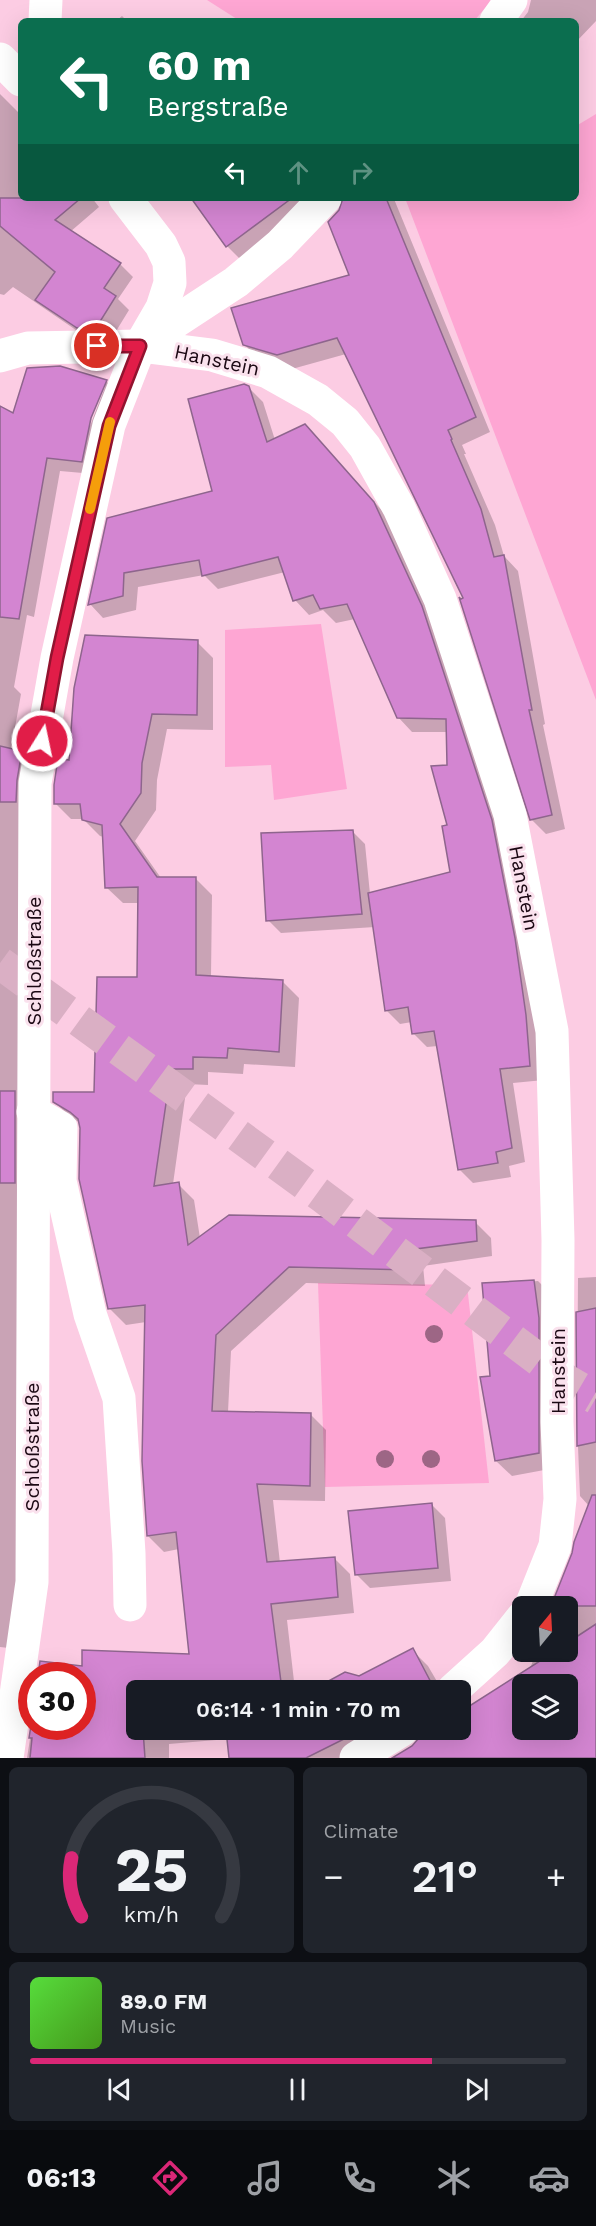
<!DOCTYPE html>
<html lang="en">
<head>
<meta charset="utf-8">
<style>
	body { margin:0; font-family:"Work Sans",sans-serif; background:#20242c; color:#f1f3f6; height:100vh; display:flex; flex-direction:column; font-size:22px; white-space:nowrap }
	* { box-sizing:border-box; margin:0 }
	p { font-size:20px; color:#9ea1a6 }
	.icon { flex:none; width:33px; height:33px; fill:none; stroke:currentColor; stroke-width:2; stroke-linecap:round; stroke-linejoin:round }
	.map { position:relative; height:1758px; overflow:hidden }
	.details { display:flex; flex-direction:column; gap:9px; padding:9px; background:#0d0f14; flex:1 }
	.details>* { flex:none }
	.guide { position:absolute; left:18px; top:18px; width:561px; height:183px; border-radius:9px; box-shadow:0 6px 24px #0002; background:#0b6e4f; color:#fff; overflow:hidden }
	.needle { width:39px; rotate:18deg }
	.tools { position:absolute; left:512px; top:1596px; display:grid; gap:12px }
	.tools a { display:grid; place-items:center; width:66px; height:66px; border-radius:9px; background:#171b24; box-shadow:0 6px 24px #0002; font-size:30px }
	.speed { position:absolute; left:18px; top:1662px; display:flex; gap:12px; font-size:30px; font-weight:700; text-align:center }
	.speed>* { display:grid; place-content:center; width:78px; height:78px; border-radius:50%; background:#171b24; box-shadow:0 6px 24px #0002; line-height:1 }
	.speed .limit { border:9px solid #d22; background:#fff; color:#111 }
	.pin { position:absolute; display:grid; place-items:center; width:51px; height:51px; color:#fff; margin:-26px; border:3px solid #fff; border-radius:50%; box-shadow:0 2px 6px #0007 }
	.me { position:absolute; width:66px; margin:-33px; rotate:10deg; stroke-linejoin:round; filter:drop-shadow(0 0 4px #0008) }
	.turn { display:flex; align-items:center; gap:21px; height:126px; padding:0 30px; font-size:27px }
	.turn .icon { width:78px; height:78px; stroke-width:2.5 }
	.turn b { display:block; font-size:42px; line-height:51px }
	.lanes { display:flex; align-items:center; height:57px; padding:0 30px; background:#0003; justify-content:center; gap:30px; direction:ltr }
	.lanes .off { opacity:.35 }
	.big { font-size:45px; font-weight:600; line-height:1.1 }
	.details .widget { flex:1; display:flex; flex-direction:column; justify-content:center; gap:9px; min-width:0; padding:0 21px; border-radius:9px; background:#20242c }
	.details .dial { align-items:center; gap:0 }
	.dial svg { height:156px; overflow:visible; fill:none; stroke:#363941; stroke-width:7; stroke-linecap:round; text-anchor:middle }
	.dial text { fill:#f1f3f6; stroke:none }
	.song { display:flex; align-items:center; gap:18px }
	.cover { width:72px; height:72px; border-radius:9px; background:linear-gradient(135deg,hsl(110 70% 55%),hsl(100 70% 35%)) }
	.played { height:6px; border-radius:3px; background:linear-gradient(90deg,#db2777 75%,#363941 75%) }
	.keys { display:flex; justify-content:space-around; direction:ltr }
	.heat { display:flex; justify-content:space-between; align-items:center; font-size:33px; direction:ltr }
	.details .tiles { flex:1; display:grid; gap:9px; grid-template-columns:1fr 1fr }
	.widget:last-child { grid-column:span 2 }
	.trip { position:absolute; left:126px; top:1680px; width:345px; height:60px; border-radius:9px; background:#171b24; box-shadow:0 6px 24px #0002; font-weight:600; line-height:60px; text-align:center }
	.tabs { display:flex; height:96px; justify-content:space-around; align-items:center; background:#090b0e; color:#9ea1a6 }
	.tabs .icon { width:42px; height:42px }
	.tabs .selected { color:#db2777 }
	.tabs b { font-size:27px; color:#f1f3f6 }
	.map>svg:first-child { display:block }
</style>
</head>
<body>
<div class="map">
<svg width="596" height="1758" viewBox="0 0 596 1758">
	<rect width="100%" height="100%" fill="#fccce3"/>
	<g fill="#fea6d3">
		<path d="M207 0H492L474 21H369L367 19 365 21H240Z"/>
		<path d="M596 114V700L405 198H576V126Z"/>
		<path d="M321 624 347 789 274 800 271 765 225 767V630Z"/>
		<path d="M318 1283 467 1285 489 1483 325 1487Z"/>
	</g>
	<g fill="#0003" fill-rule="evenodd">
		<path d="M531 0H596V21L576 42V21H521L528 12Z"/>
		<path d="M122 16 127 21H116Z"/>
		<path d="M0 94 21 115V198H92L99 207 70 232 120 264 133 277 118 299 129 310 110 341H92L13 287 4 295 0 294Z"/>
		<path d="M192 198H316L244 263 227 246Z"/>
		<path d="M346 198 394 199 490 432 462 445 466 454H464L495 525 504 556 518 571 545 724 543 725 565 829 546 834 531 819 465 599 346 354 292 369 258 359 244 344 351 276 340 211Z"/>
		<path d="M106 381 119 394 94 474 60 471 34 617 27 615 14 687 21 694 11 750 21 752 34 765 23 1519 9 1648 0 1647V408L14 416ZM102 387H105L90 426 87 425Z"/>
		<path d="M248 387 263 402 275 440H318L388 517 436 621 505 835 544 1080 513 1083 525 1162 509 1166 511 1177 473 1183 459 1169 438 1046 427 1047 413 1033 412 1022 400 1024 386 1010 375 927 281 933 268 920 352 831 365 844 370 894 452 874 449 826 448 732H412L398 717 355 619 336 623 323 610 309 615 295 600 285 572 218 589 204 575 138 587 136 610 103 618 90 604 109 519 214 492Z"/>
		<path d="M197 642 213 658V730L167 729 157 780 156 810 135 841 161 878 196 879 212 895 211 977 283 982 299 998 295 1067 244 1064 243 1074 208 1072V1085L187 1084 173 1184H178L194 1200 200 1238 475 1222 491 1238 492 1256 423 1266 425 1286 306 1283 231 1351 228 1412 310 1414 326 1430 325 1501 273 1500 280 1563 334 1558 350 1574 354 1613 287 1620 295 1690H136V1730H409L353 1758H231L228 1739 169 1744V1758H27L32 1726H82L89 1668 191 1655 179 1549 164 1552 148 1536 146 1322 126 1325 110 1309 81 1128 79 1122 70 1117 54 1101 95 1094 139 979V903H123L106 887 104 837 100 836 83 819H71L55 803 70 762Z"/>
		<path d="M596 1277V1758H396L413 1747 420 1739 422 1730H460L530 1669 536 1652H567V1606H556L559 1592 589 1506 580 1496 577 1422 578 1278ZM522 1684H567V1730H522Z"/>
		<path d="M538 1281 554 1297 555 1468 512 1476 496 1461 484 1285Z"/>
		<path d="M432 1505 445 1518 451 1581 370 1588 356 1574Z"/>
		<path d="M412 1650 428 1666 442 1690H315L345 1674 359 1678Z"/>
	</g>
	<g fill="#d385d1" stroke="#8e658d" stroke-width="1.5" fill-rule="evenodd">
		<path d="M0 198H81L55 220 121 263 104 288 116 296 96 328H77L35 300 55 272 0 226Z"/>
		<path d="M191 198H292L226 247Z"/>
		<path d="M343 198H386L476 417 448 430 452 439 451 440 481 509 494 557 504 555 532 710H529L552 815 530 820 459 597 461 599 463 598 337 338 277 355 243 345 231 308 349 275 328 222 339 210Z"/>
		<path d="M60 366 107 380 91 418 82 462 47 458 19 619 0 617V406L13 413 27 368Z"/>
		<path d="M244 384 249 386 267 442 305 424 374 502 422 606 492 820 515 938 526 1015 530 1066 500 1069 512 1148 496 1152 498 1163 458 1170 434 1031 412 1034 408 1007 385 1011 368 893 450 872 442 826 447 825 431 766 447 765 446 719 397 718 347 604 320 609 313 595 293 601 278 557 202 576 199 560 124 573 123 596 88 605 107 518 212 491 188 399Z"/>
		<path d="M85 635 198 640 197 715 152 714 142 763 141 793 120 824 157 877H196V975L283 980 279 1052 228 1048 227 1058 193 1057V1069H171L154 1186 179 1182 188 1245 229 1215 476 1220 477 1241 408 1250 410 1270 289 1267 216 1335 212 1411 311 1413 310 1486 257 1484 267 1562 335 1557 338 1597 271 1604 282 1690H136V1730H143L145 1758H30L32 1738H29L32 1719V1726H82V1676H38L40 1661 82 1666V1650L189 1654 176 1532 147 1536 142 1461 145 1305 108 1309 79 1179 80 1128 78 1119 70 1112 53 1102V1092H94L97 977H137L138 887 105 888 102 825 82 820 80 804H54V785L58 758 69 760 74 688Z"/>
		<path d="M0 746 22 751 17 780 16 802H0Z"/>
		<path d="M353 830 362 914 266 921 261 833Z"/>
		<rect x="0" y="1091" width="15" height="92"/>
		<path d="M534 1280 539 1318V1453L495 1461 480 1377 490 1376 482 1283Z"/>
		<path d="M596 1308V1442L577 1446 576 1312Z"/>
		<path d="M592 1495H596V1606H551L572 1553 574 1542Z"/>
		<path d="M432 1503 438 1568 355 1575 348 1511Z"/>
		<path d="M596 1624V1758H392L412 1746 419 1738 421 1730H460V1712L554 1652H567V1643ZM522 1684H567V1730H522Z"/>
		<path d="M413 1648 435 1690H312L345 1672 359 1676Z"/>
		<path d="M221 1730H362L306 1758H229L226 1730Z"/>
	</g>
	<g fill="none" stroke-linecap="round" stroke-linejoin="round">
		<path stroke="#daafc4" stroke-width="33" stroke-dasharray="33 16" stroke-linecap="butt" d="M0 963 323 1197 567 1381 596 1398"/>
		<g stroke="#fff" stroke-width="33">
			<path d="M45 21 46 0"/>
			<path d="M496 21 511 0"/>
			<path d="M0 59 21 80"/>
			<path d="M146 341 236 282 280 245 325 198"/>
			<path d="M0 356 28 348 140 346 212 355 268 372 318 400 345 422 365 447 399 508 440 599 510 815 552 1031 558 1240 557 1422 560 1499 555 1546 531 1606"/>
			<path d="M33 1112 61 1128 60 1181 90 1314 119 1398 129 1553 130 1605"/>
			<path d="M453 1690 495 1652 522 1618"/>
			<path d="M7 1758 32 1582 35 783 57 658 109 425 140 346 162 308 170 283 169 262 161 245 125 198"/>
			<path d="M356 1758 402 1730"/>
		</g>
	</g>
	<g fill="#9d6685">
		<circle cx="434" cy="1334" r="9"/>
		<circle cx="385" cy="1459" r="9"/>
		<circle cx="431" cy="1459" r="9"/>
	</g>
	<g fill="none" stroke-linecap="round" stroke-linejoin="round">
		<defs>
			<path id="route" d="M42 741 57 658 109 426 140 346H97"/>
		</defs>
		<use href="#route" stroke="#92132f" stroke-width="15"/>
		<use href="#route" stroke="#e11d48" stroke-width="10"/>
		<path stroke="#f59e0b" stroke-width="10" d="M90 509 110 422"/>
	</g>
	<g text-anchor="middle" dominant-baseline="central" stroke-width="6" stroke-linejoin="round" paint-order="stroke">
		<g font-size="20" fill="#1b0813" stroke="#fae1ed">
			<text transform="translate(217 360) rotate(12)">Hanstein</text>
			<text transform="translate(524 888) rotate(79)">Hanstein</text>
			<text transform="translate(34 961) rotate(-90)">Schloßstraße</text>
			<text transform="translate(558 1371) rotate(-90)">Hanstein</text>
			<text transform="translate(32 1447) rotate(-90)">Schloßstraße</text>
		</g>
	</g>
</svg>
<div class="tools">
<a><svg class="needle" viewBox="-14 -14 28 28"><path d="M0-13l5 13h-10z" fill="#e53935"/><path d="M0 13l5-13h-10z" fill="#9ea1a6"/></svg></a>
<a><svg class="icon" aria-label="layers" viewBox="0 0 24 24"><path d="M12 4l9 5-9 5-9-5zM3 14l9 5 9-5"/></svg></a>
</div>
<div class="speed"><div class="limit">30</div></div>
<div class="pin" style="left:97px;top:346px;background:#d93025"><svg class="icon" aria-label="arrive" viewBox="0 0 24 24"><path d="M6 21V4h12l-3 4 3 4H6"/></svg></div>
<svg class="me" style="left:42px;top:741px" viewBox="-20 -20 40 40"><circle r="17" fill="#e11d48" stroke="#fff" stroke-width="3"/><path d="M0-11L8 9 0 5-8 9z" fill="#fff"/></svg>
<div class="trip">06:14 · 1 min · 70 m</div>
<div class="guide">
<div class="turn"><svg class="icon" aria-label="left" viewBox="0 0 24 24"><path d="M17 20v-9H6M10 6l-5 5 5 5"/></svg><div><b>60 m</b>Bergstraße</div></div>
<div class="lanes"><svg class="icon" aria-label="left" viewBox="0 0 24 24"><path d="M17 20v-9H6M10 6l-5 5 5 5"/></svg><svg class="icon off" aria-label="ahead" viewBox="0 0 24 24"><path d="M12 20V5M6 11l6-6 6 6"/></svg><svg class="icon off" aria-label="right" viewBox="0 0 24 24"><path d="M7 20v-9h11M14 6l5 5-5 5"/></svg></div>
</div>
</div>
<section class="details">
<div class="tiles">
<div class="widget dial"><svg viewBox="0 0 100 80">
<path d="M14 69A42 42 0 1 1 86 69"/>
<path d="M14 69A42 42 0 0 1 9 39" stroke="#db2777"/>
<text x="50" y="56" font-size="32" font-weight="700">25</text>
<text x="50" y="72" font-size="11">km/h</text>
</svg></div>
<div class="widget"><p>Climate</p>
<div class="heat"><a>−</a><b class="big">21°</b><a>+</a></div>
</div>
<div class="widget">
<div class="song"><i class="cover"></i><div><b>89.0 FM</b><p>Music</p></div></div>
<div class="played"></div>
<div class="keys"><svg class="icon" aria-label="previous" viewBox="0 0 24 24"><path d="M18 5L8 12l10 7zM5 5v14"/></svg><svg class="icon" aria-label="pause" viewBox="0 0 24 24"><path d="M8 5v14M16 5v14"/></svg><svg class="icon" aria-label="next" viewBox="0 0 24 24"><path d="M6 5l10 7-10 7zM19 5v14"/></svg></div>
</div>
</div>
</section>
<nav class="tabs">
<b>06:13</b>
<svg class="icon selected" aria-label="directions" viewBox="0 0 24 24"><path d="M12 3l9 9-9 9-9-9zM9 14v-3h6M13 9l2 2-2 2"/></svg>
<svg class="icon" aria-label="music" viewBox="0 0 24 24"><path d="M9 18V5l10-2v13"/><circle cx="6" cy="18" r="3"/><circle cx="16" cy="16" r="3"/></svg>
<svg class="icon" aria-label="phone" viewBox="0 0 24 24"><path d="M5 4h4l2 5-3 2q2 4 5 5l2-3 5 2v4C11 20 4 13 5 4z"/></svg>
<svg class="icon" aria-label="climate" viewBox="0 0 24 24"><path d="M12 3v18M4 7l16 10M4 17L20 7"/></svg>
<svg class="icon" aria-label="car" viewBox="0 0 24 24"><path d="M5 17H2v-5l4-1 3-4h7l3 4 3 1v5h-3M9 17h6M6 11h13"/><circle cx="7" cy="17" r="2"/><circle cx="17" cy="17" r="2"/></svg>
</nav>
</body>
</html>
